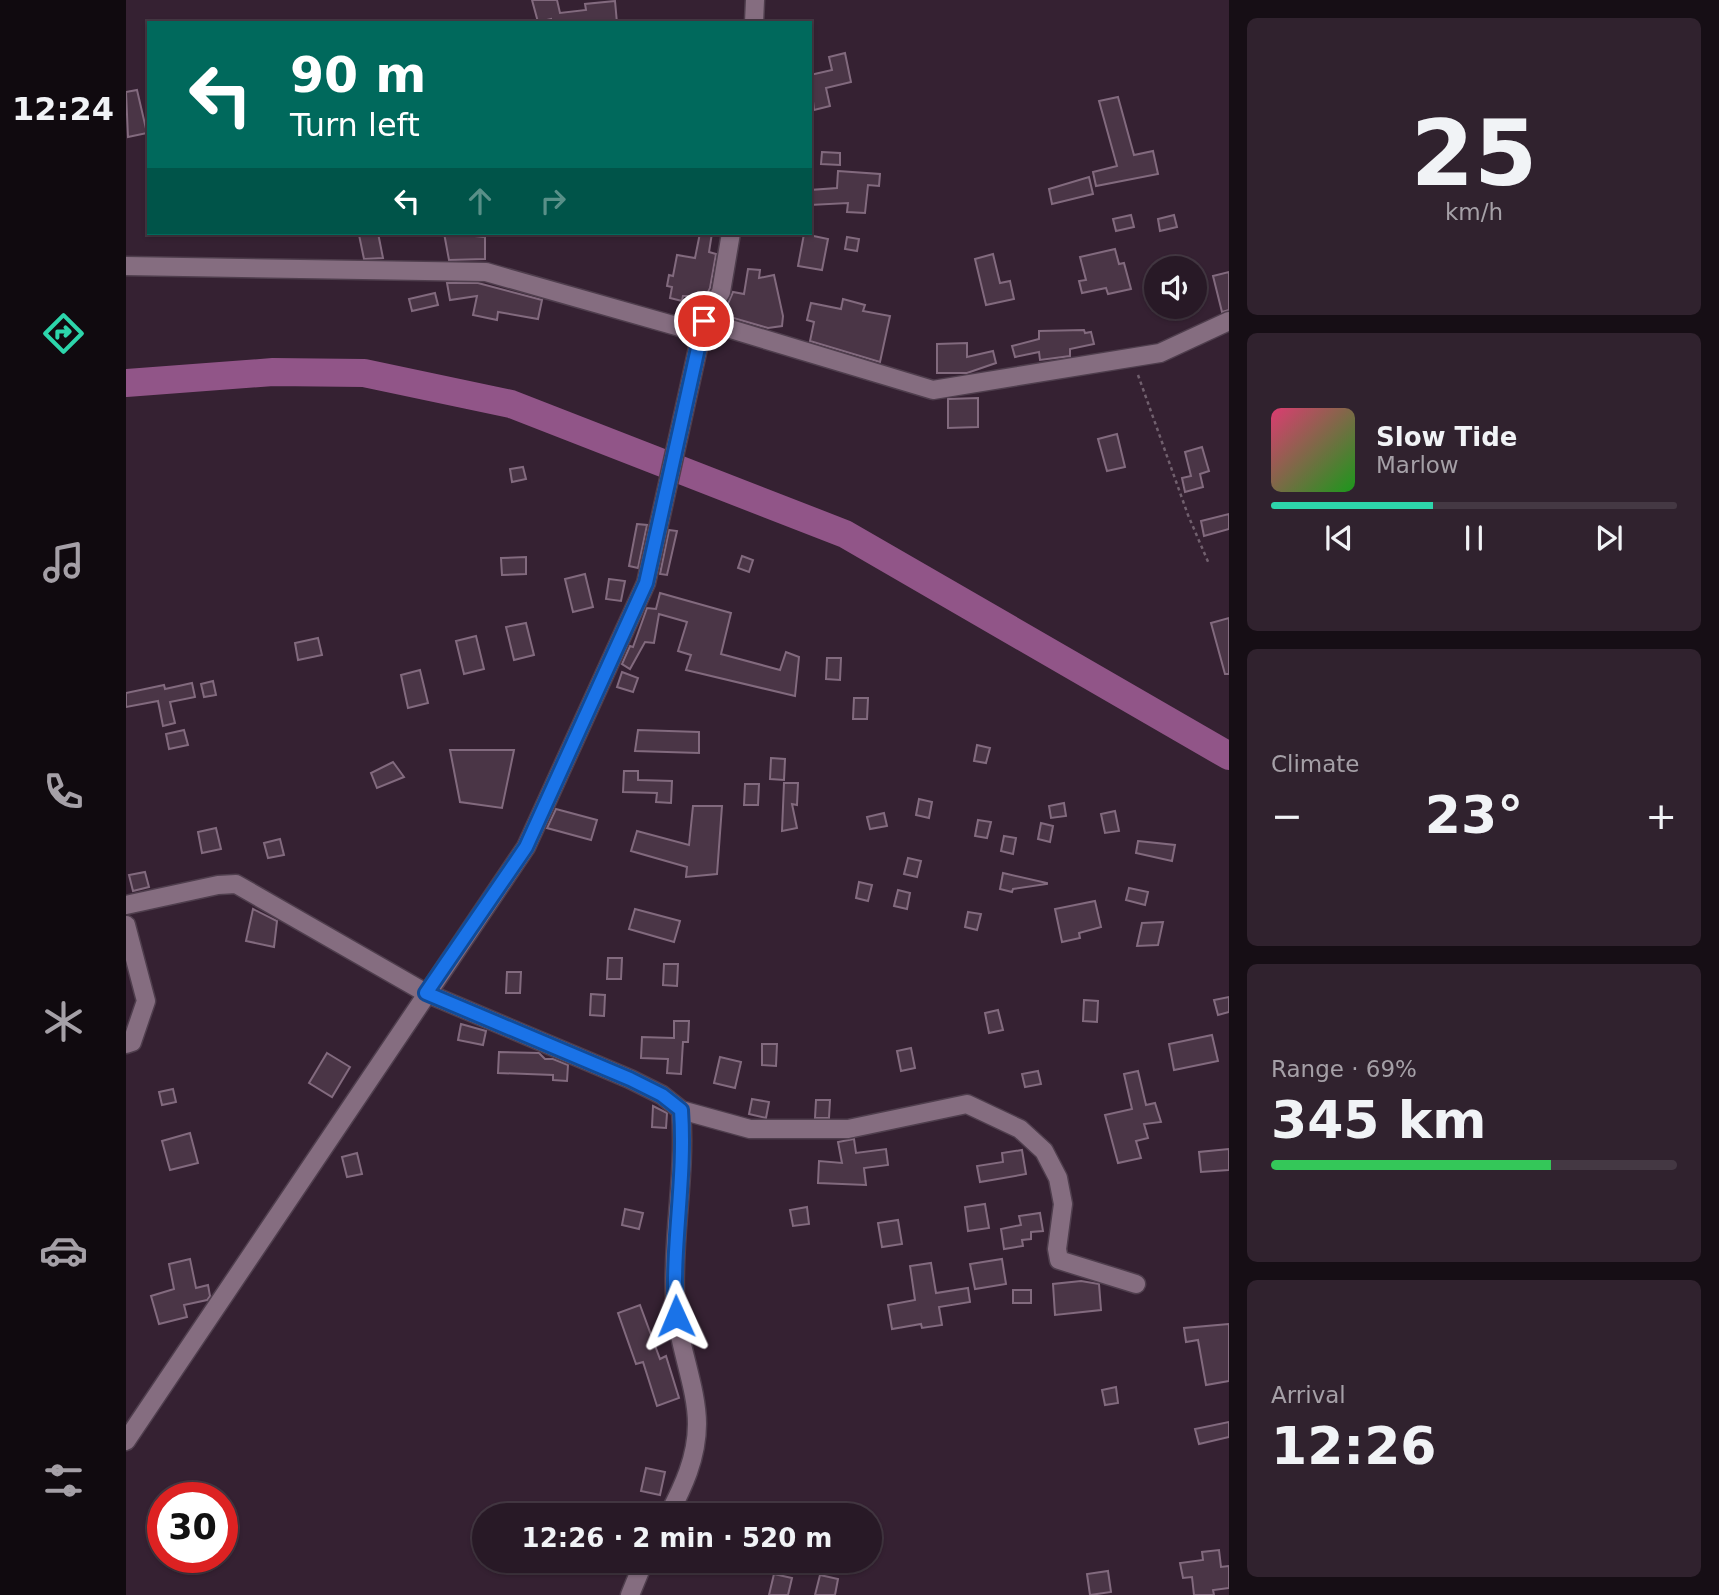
<!DOCTYPE html>
<html lang="en">
<head>
<meta charset="utf-8">
<style>
	body { margin:0; font-family:"DejaVu Sans",sans-serif; background:#30222e; color:#f1f3f6; height:100vh; display:flex; flex-direction:column; font-size:26px; white-space:nowrap }
	* { box-sizing:border-box; margin:0 }
	p { font-size:23px; color:#a5a0a7 }
	.icon { flex:none; width:38px; height:38px; fill:none; stroke:currentColor; stroke-width:2; stroke-linecap:round; stroke-linejoin:round }
	.map { position:relative; flex:1; overflow:hidden }
	.drawer { display:flex; flex-direction:column; gap:18px; padding:18px; background:#160e15; width:490px }
	.drawer>* { flex:none }
	.banner { position:absolute; left:21px; top:21px; width:665px; height:214px; border-radius:0px; box-shadow:0 2px 5px #0004,0 0 0 2px #443843; background:#00695c; color:#fff; overflow:hidden }
	.fabs { position:absolute; left:1018px; top:256px; display:grid; gap:14px }
	.fabs a { display:grid; place-items:center; width:63px; height:63px; border-radius:50%; background:#281926; box-shadow:0 2px 5px #0004,0 0 0 2px #443843; font-size:35px }
	.speed { position:absolute; left:21px; top:1482px; display:flex; gap:14px; font-size:35px; font-weight:700; text-align:center }
	.speed>* { display:grid; place-content:center; width:91px; height:91px; border-radius:50%; background:#281926; box-shadow:0 2px 5px #0004,0 0 0 2px #443843; line-height:1 }
	.speed .limit { border:10px solid #d22; background:#fff; color:#111 }
	.pin { position:absolute; display:grid; place-items:center; width:60px; height:60px; color:#fff; margin:-30px; border:4px solid #fff; border-radius:50%; box-shadow:0 2px 7px #0007 }
	.me { position:absolute; width:77px; margin:-38px; rotate:359deg; stroke-linejoin:round; filter:drop-shadow(0 0 5px #0008) }
	.turn { display:flex; align-items:center; gap:24px; height:147px; padding:0 28px; font-size:32px }
	.turn .icon { width:91px; height:91px; stroke-width:2.5 }
	.turn b { display:block; font-size:49px; line-height:60px }
	.lanes { display:flex; align-items:center; height:66px; padding:0 28px; background:#0003; justify-content:center; gap:35px; direction:ltr }
	.lanes .off { opacity:.35 }
	.big { font-size:52px; font-weight:700; line-height:1.1 }
	.drawer .tile { flex:1; display:flex; flex-direction:column; justify-content:center; gap:10px; min-width:0; padding:0 24px; border-radius:10px; background:#30222e }
	.drawer .dial { align-items:center; gap:0 }
	.dial b { font-size:91px; line-height:1 }
	.song { display:flex; align-items:center; gap:21px }
	.cover { width:84px; height:84px; border-radius:10px; background:linear-gradient(135deg,hsl(340 70% 55%),hsl(120 70% 35%)) }
	.played { height:7px; border-radius:4px; background:linear-gradient(90deg,#2dd5ab 40%,#443843 40%) }
	.keys { display:flex; justify-content:space-around; direction:ltr }
	.heat { display:flex; justify-content:space-between; align-items:center; font-size:38px; direction:ltr }
	.charge { height:10px; border-radius:5px; background:linear-gradient(90deg,#34c759 69%,#443843 0) }
	.trip { position:absolute; left:346px; top:1503px; width:410px; height:70px; border-radius:35px; background:#281926; box-shadow:0 2px 5px #0004,0 0 0 2px #443843; font-weight:700; line-height:70px; text-align:center }
	main { display:flex; flex:1; min-height:0 }
	.dock { display:flex; flex-direction:column; width:126px; justify-content:space-around; align-items:center; background:#100a0f; color:#a5a0a7 }
	.dock .icon { width:49px; height:49px }
	.dock .selected { color:#2dd5ab }
	.dock b { font-size:32px; color:#f1f3f6 }
	.map>svg:first-child { display:block }
</style>
</head>
<body>
<main>
<nav class="dock">
<b>12:24</b>
<svg class="icon selected" aria-label="directions" viewBox="0 0 24 24"><path d="M12 3l9 9-9 9-9-9zM9 14v-3h6M13 9l2 2-2 2"/></svg>
<svg class="icon" aria-label="music" viewBox="0 0 24 24"><path d="M9 18V5l10-2v13"/><circle cx="6" cy="18" r="3"/><circle cx="16" cy="16" r="3"/></svg>
<svg class="icon" aria-label="phone" viewBox="0 0 24 24"><path d="M5 4h4l2 5-3 2q2 4 5 5l2-3 5 2v4C11 20 4 13 5 4z"/></svg>
<svg class="icon" aria-label="climate" viewBox="0 0 24 24"><path d="M12 3v18M4 7l16 10M4 17L20 7"/></svg>
<svg class="icon" aria-label="car" viewBox="0 0 24 24"><path d="M5 17H2v-5l4-1 3-4h7l3 4 3 1v5h-3M9 17h6M6 11h13"/><circle cx="7" cy="17" r="2"/><circle cx="17" cy="17" r="2"/></svg>
<svg class="icon" aria-label="filters" viewBox="0 0 24 24"><path d="M4 7h16M4 17h16"/><circle cx="9" cy="7" r="2"/><circle cx="15" cy="17" r="2"/></svg>
</nav>
<div class="map">
<svg width="1103" height="1595" viewBox="0 0 1103 1595">
	<rect width="100%" height="100%" fill="#352132"/>
	<g fill="none" stroke-linecap="round" stroke-linejoin="round">
		<path stroke="#915588" stroke-width="28" d="M0 383 147 372 238 373 385 404 719 534 1103 756"/>
	</g>
	<g fill="#4a3546" stroke="#826a7e" stroke-width="2">
		<path d="M406 0H431L434 13 460 10 459 4 489 1 491 23H425V19L412 22Z"/>
		<path d="M719 53 725 82 700 88 704 106 688 110 684 75 706 70 703 57Z"/>
		<path d="M11 90 21 133 2 137 0 92Z"/>
		<path d="M992 97 1008 155 1027 151 1032 174 970 186 967 172 991 166 973 101Z"/>
		<path d="M696 152 714 153V165L695 164Z"/>
		<path d="M712 171 754 174 753 186 742 185 739 213 721 212 722 203 684 205V190L711 188Z"/>
		<path d="M963 177 967 194 926 204 923 189Z"/>
		<path d="M1005 215 1008 227 990 231 987 219Z"/>
		<path d="M1048 215 1051 227 1034 231 1032 219Z"/>
		<path d="M252 233 257 258 238 259 233 235Z"/>
		<path d="M318 233 359 237V259L323 260Z"/>
		<path d="M574 233H586L583 252 590 254 584 288 580 296H557L556 301 544 298 546 287 541 286 543 275 547 276 551 255 569 258Z"/>
		<path d="M678 234 702 239 696 270 672 266Z"/>
		<path d="M721 237 733 239 731 251 719 249Z"/>
		<path d="M989 249 993 264 998 263 1005 289 982 294 980 288 956 293 953 281 960 280 954 257Z"/>
		<path d="M867 254 874 283 884 281 888 299 860 305 849 259Z"/>
		<path d="M622 269 634 270 633 278 648 275 657 316 656 326 642 328 597 315 607 292 618 294Z"/>
		<path d="M1103 272V310L1096 312 1087 276Z"/>
		<path d="M321 283H352L416 300 412 319 372 312 371 320 347 315 351 296 324 300Z"/>
		<path d="M309 293 312 305 286 311 283 299Z"/>
		<path d="M717 299 739 305 737 311 764 316 754 362 684 341 688 322 681 320 685 303 715 309Z"/>
		<path d="M958 330 959 333 965 332 968 344 944 349V356L914 360 913 352 889 357 886 346 913 339V331Z"/>
		<path d="M841 343V357L867 351 870 363 841 373H811V344Z"/>
		<path d="M852 398V427L822 428V399Z"/>
		<path d="M991 434 999 467 981 471 972 439Z"/>
		<path d="M1076 447 1083 471 1074 474 1077 487 1059 492 1056 478 1065 476 1059 452Z"/>
		<path d="M397 467 400 479 386 482 384 469Z"/>
		<path d="M1103 514V529L1078 536 1075 521Z"/>
		<path d="M511 524 521 525 512 568 503 566Z"/>
		<path d="M543 530 551 531 541 575 534 574Z"/>
		<path d="M616 556 627 560 623 572 612 568Z"/>
		<path d="M400 557V574L376 575 375 558Z"/>
		<path d="M459 574 467 607 447 612 439 579Z"/>
		<path d="M483 579 499 581 495 601 480 599Z"/>
		<path d="M534 593 605 613 595 654 654 670 660 652 673 657 669 696 560 670 565 655 552 651 561 622 533 614 528 643 519 642 504 669 496 664 504 646 507 647 521 608 530 609Z"/>
		<path d="M1103 618V674H1099L1085 623Z"/>
		<path d="M400 623 408 655 388 660 380 627Z"/>
		<path d="M350 636 358 669 338 674 330 641Z"/>
		<path d="M192 638 196 655 172 660 169 643Z"/>
		<path d="M701 658H715L714 680 700 679Z"/>
		<path d="M294 670 302 703 282 708 275 675Z"/>
		<path d="M496 672 512 678 507 692 491 687Z"/>
		<path d="M87 681 90 695 78 697 75 684Z"/>
		<path d="M66 683 69 697 44 702 49 723 37 726 32 701 0 707V693L38 685 39 689Z"/>
		<path d="M728 698H742L741 719H727Z"/>
		<path d="M58 730 62 745 43 749 40 734Z"/>
		<path d="M512 730 573 732V753L509 751Z"/>
		<path d="M851 745 864 748 860 763 848 761Z"/>
		<path d="M324 750H388L376 808 334 802Z"/>
		<path d="M645 758 659 759 658 780 644 779Z"/>
		<path d="M267 762 278 777 251 788 245 773Z"/>
		<path d="M498 771H512V780L546 781 545 803 530 802 531 793 497 792Z"/>
		<path d="M658 783H672L671 805 666 804 671 828 656 831Z"/>
		<path d="M619 784H633L632 805H618Z"/>
		<path d="M793 799 806 802 803 818 790 815Z"/>
		<path d="M938 803 940 816 925 818 923 806Z"/>
		<path d="M567 806H596L591 874 560 877 561 867 505 851 511 831 563 845Z"/>
		<path d="M430 809 471 820 465 840 421 828Z"/>
		<path d="M989 811 993 831 979 833 975 814Z"/>
		<path d="M758 813 761 826 744 829 741 817Z"/>
		<path d="M852 820 865 822 861 838 849 836Z"/>
		<path d="M915 823 927 826 924 842 912 839Z"/>
		<path d="M90 828 95 849 76 853 72 832Z"/>
		<path d="M878 836 890 838 887 854 875 851Z"/>
		<path d="M154 839 158 855 142 858 138 843Z"/>
		<path d="M1012 841 1049 845 1046 861 1010 853Z"/>
		<path d="M782 858 795 861 791 877 778 874Z"/>
		<path d="M19 872 23 887 7 891 3 875Z"/>
		<path d="M877 873 921 883V884L887 889 886 892 874 889Z"/>
		<path d="M733 882 746 885 742 901 730 898Z"/>
		<path d="M1003 888 1022 892 1019 905 1000 900Z"/>
		<path d="M772 890 784 893 781 909 768 906Z"/>
		<path d="M969 901 975 927 953 933 954 938 936 942 929 909Z"/>
		<path d="M127 909 151 921 148 947 120 941Z"/>
		<path d="M509 909 554 921 548 942 503 929Z"/>
		<path d="M842 912 855 914 851 930 839 927Z"/>
		<path d="M1037 922 1032 945 1011 946 1016 923Z"/>
		<path d="M482 958H496L495 979H481Z"/>
		<path d="M538 964H552L551 986 537 985Z"/>
		<path d="M381 972H395L394 993H380Z"/>
		<path d="M465 994 479 995 478 1016 464 1015Z"/>
		<path d="M1103 997V1012L1092 1015 1088 1000Z"/>
		<path d="M958 1000 972 1001 971 1022 957 1021Z"/>
		<path d="M872 1010 877 1030 863 1033 859 1013Z"/>
		<path d="M548 1021H563L562 1042H557L555 1074 541 1073 542 1059 515 1058 516 1037 548 1038Z"/>
		<path d="M335 1024 360 1031 357 1045 332 1040Z"/>
		<path d="M1086 1035 1092 1061 1048 1070 1043 1044Z"/>
		<path d="M636 1044H651L650 1066 636 1065Z"/>
		<path d="M785 1048 789 1068 775 1071 771 1051Z"/>
		<path d="M373 1052 413 1053 419 1059H427L442 1065 441 1081 427 1080V1075L372 1073Z"/>
		<path d="M201 1053 224 1067 206 1097 183 1083Z"/>
		<path d="M594 1057 615 1062 609 1088 588 1083Z"/>
		<path d="M912 1071 915 1084 899 1087 896 1074Z"/>
		<path d="M1012 1071 1020 1105 1029 1103 1035 1122 1018 1124 1022 1138 1010 1141 1015 1158 992 1163 979 1115 1006 1109 998 1074Z"/>
		<path d="M47 1089 50 1102 36 1105 33 1092Z"/>
		<path d="M626 1099 643 1102 640 1118 623 1114Z"/>
		<path d="M690 1100H704L703 1118H689Z"/>
		<path d="M527 1106 541 1113 540 1128 526 1127Z"/>
		<path d="M64 1133 72 1163 44 1170 36 1141Z"/>
		<path d="M728 1139 730 1153 760 1149 762 1165 738 1168 740 1185 692 1183 693 1161 716 1163 712 1142Z"/>
		<path d="M1103 1149V1170L1075 1172 1073 1152Z"/>
		<path d="M896 1150 900 1174 854 1182 851 1166 877 1162 876 1153Z"/>
		<path d="M231 1153 236 1174 221 1177 216 1157Z"/>
		<path d="M859 1204 863 1228 842 1231 839 1207Z"/>
		<path d="M681 1207 683 1224 667 1226 664 1210Z"/>
		<path d="M499 1209 517 1213 513 1229 496 1225Z"/>
		<path d="M914 1213 917 1231 905 1232V1239L896 1240 897 1246 878 1249 875 1229 895 1225 893 1216Z"/>
		<path d="M772 1220 776 1244 756 1247 752 1223Z"/>
		<path d="M64 1259 70 1288 82 1285 84 1296 81 1300 58 1305 61 1317 33 1324 25 1296 48 1289 43 1264Z"/>
		<path d="M876 1259 880 1284 849 1289 844 1264Z"/>
		<path d="M805 1263 810 1293 842 1288 844 1302 813 1307 816 1325 796 1328 795 1324 766 1329 762 1305 789 1300 784 1266Z"/>
		<path d="M955 1281 973 1284 975 1310 929 1315 927 1284Z"/>
		<rect x="887" y="1290" width="18" height="13"/>
		<path d="M514 1305 534 1359 540 1356 553 1398 531 1406 517 1362 510 1364 492 1313Z"/>
		<path d="M1103 1324V1381L1080 1385 1072 1340 1060 1342 1058 1328Z"/>
		<path d="M990 1387 992 1403 979 1405 976 1390Z"/>
		<path d="M1103 1422V1437L1073 1444 1069 1429Z"/>
		<path d="M520 1468 539 1472 534 1495 515 1491Z"/>
		<path d="M1093 1550 1095 1567 1103 1566V1588L1087 1590 1088 1595H1068L1066 1577 1057 1578 1054 1563 1077 1560 1076 1552Z"/>
		<path d="M982 1571 985 1592 964 1595 961 1574Z"/>
		<path d="M648 1574 666 1578 662 1595H643Z"/>
		<path d="M694 1575 712 1579 709 1595H689Z"/>
	</g>
	<g fill="none" stroke-linecap="round" stroke-linejoin="round">
		<defs>
			<g id="minor">
				<path d="M628 23 629 0"/>
				<path d="M0 266 360 272 575 333"/>
				<path d="M578 321 807 390 1034 353 1103 321"/>
				<path d="M0 905 92 885 110 884 300 993 504 1079 536 1095 555 1110C560 1176 546 1235 549 1298 550 1341 571 1385 571 1424 571 1458 557 1487 542 1516"/>
				<path d="M0 925 20 1001 6 1042 0 1044"/>
				<path d="M555 1110 624 1129H722L841 1104 894 1129 918 1151 932 1178 937 1204 931 1249 933 1260 1010 1284"/>
				<path d="M0 1441 400 847 520 583 578 321 595 292 605 233"/>
				<path d="M504 1595 518 1561"/>
			</g>
		</defs>
		<use href="#minor" stroke="#4f3e4d" stroke-width="21"/>
		<path stroke="#71606e" stroke-width="2.5" stroke-dasharray="3.5 3.5" stroke-linecap="butt" d="M1012 375 1062 515 1083 564"/>
		<use href="#minor" stroke="#856d80" stroke-width="18"/>
	</g>
	<g fill="none" stroke-linecap="round" stroke-linejoin="round">
		<defs>
			<path id="route" d="M550 1316C545 1248 560 1180 555 1110L536 1095 504 1079 300 993 400 847 520 583 578 321"/>
		</defs>
		<use href="#route" stroke="#114b97" stroke-width="18"/>
		<use href="#route" stroke="#1a73e8" stroke-width="12"/>
	</g>
</svg>
<div class="fabs">
<a><svg class="icon" aria-label="sound" viewBox="0 0 24 24"><path d="M4 9h4l5-4v14l-5-4H4zM17 9q2 3 0 6"/></svg></a>
</div>
<div class="speed"><div class="limit">30</div></div>
<div class="pin" style="left:578px;top:321px;background:#d93025"><svg class="icon" aria-label="arrive" viewBox="0 0 24 24"><path d="M6 21V4h12l-3 4 3 4H6"/></svg></div>
<svg class="me" style="left:550px;top:1316px" viewBox="-20 -20 40 40"><path d="M0-17L14 15 0 8-14 15z" fill="#1a73e8" stroke="#fff" stroke-width="4"/></svg>
<div class="trip">12:26 · 2 min · 520 m</div>
<div class="banner">
<div class="turn"><svg class="icon" aria-label="left" viewBox="0 0 24 24"><path d="M17 20v-9H6M10 6l-5 5 5 5"/></svg><div><b>90 m</b>Turn left</div></div>
<div class="lanes"><svg class="icon" aria-label="left" viewBox="0 0 24 24"><path d="M17 20v-9H6M10 6l-5 5 5 5"/></svg><svg class="icon off" aria-label="ahead" viewBox="0 0 24 24"><path d="M12 20V5M6 11l6-6 6 6"/></svg><svg class="icon off" aria-label="right" viewBox="0 0 24 24"><path d="M7 20v-9h11M14 6l5 5-5 5"/></svg></div>
</div>
</div>
<section class="drawer">
<div class="tile dial"><b>25</b><p>km/h</p></div>
<div class="tile">
<div class="song"><i class="cover"></i><div><b>Slow Tide</b><p>Marlow</p></div></div>
<div class="played"></div>
<div class="keys"><svg class="icon" aria-label="previous" viewBox="0 0 24 24"><path d="M18 5L8 12l10 7zM5 5v14"/></svg><svg class="icon" aria-label="pause" viewBox="0 0 24 24"><path d="M8 5v14M16 5v14"/></svg><svg class="icon" aria-label="next" viewBox="0 0 24 24"><path d="M6 5l10 7-10 7zM19 5v14"/></svg></div>
</div>
<div class="tile"><p>Climate</p>
<div class="heat"><a>−</a><b class="big">23°</b><a>+</a></div>
</div>
<div class="tile"><p>Range · 69%</p><b class="big">345 km</b><div class="charge"></div></div>
<div class="tile"><p>Arrival</p><b class="big">12:26</b></div>
</section>
</main>
</body>
</html>
